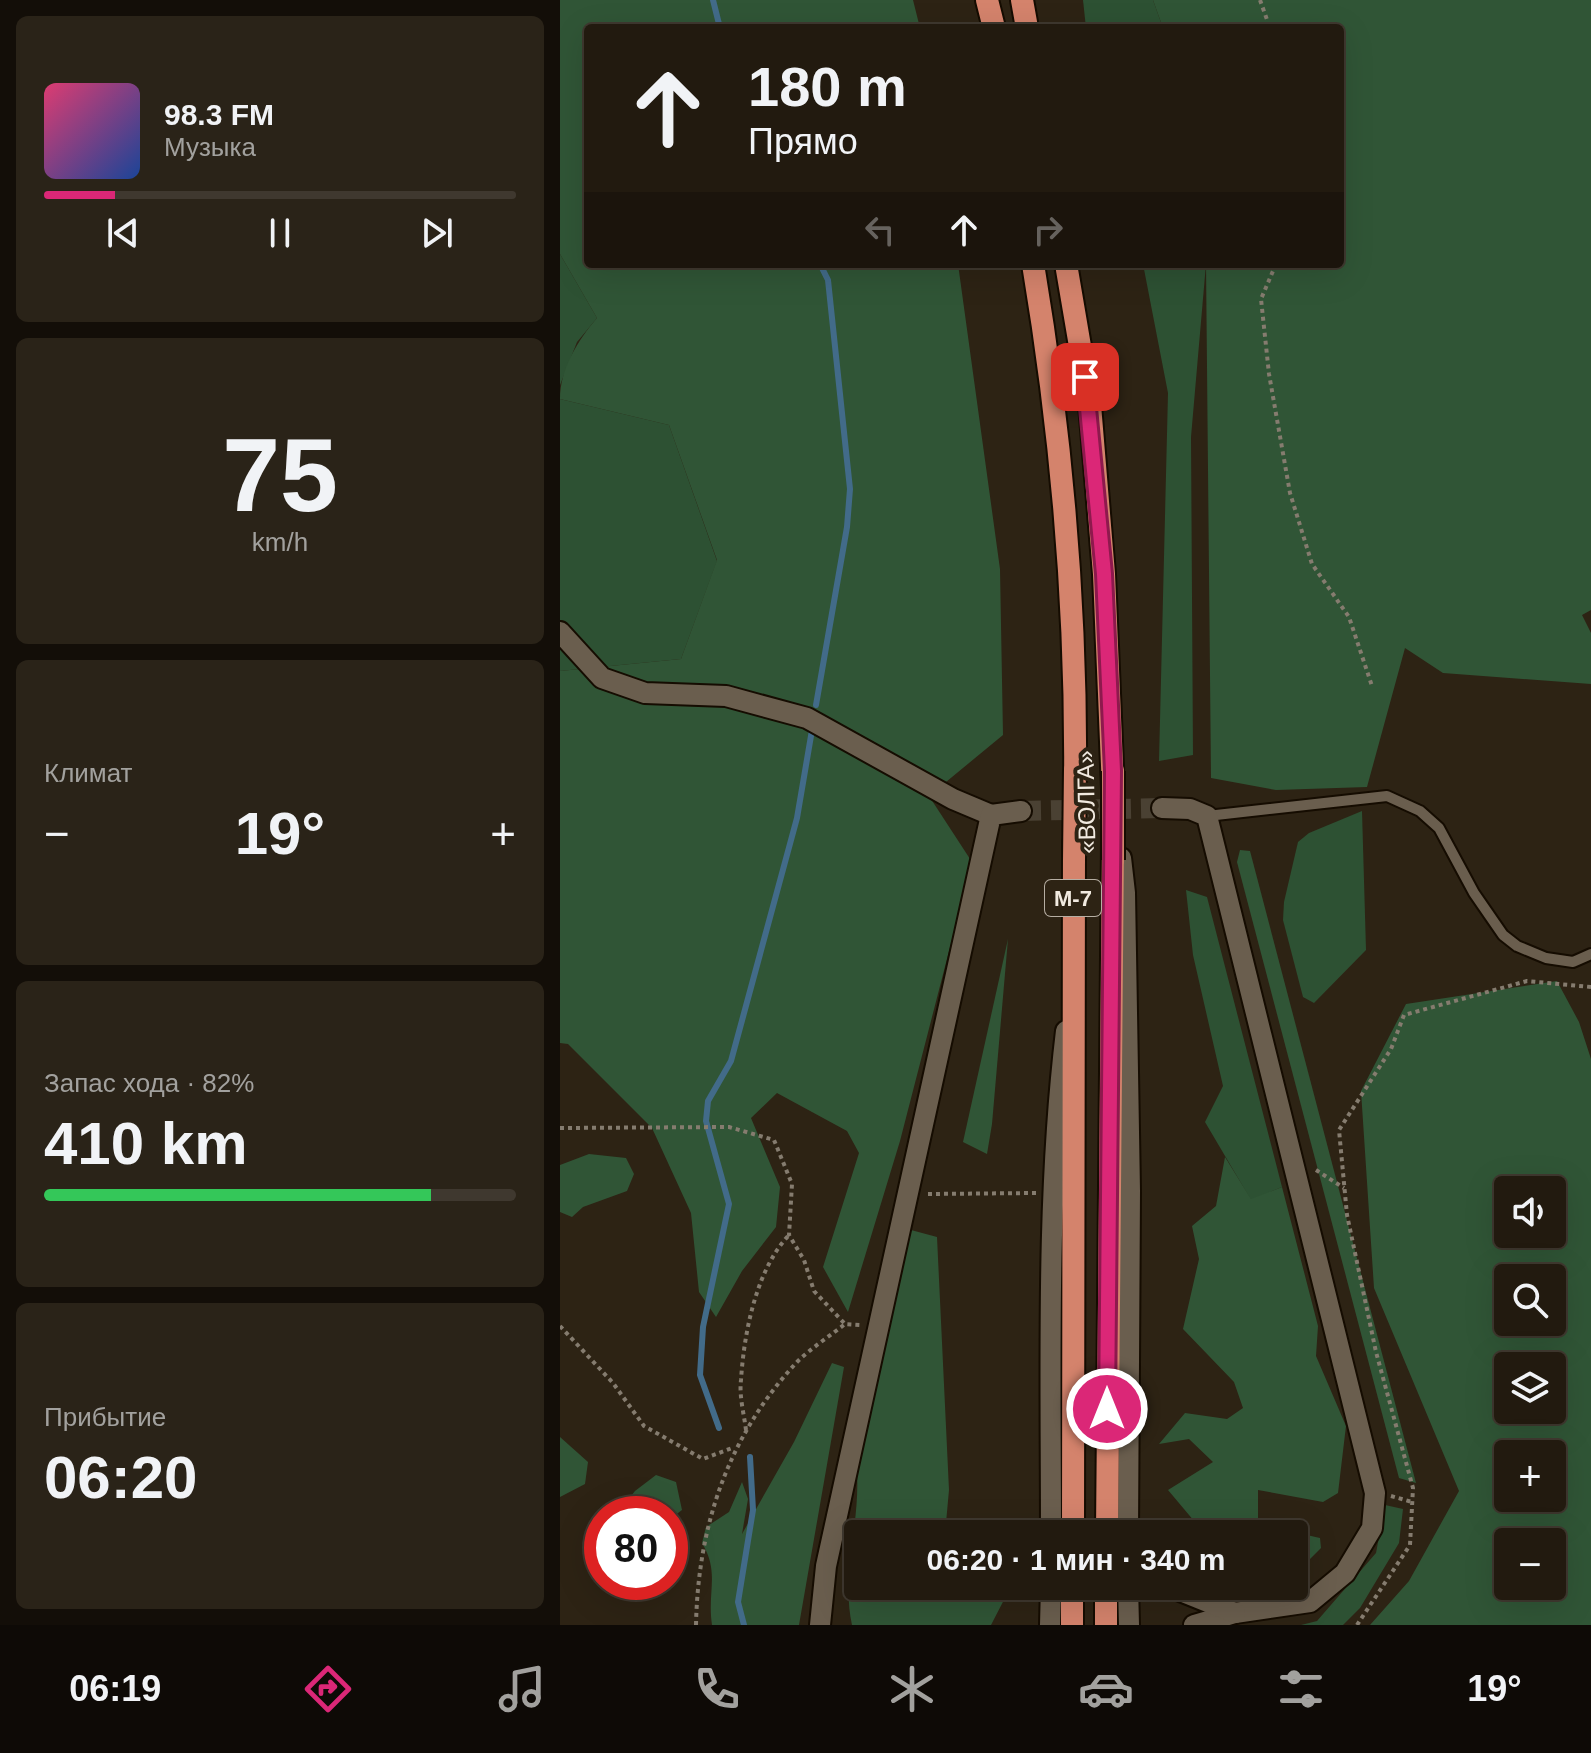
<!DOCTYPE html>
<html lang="ru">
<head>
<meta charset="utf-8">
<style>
	body { margin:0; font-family:Helvetica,sans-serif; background:#2a2318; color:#f1f3f6; height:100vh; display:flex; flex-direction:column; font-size:30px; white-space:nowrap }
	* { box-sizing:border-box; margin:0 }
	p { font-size:26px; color:#a2a19e }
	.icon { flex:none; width:44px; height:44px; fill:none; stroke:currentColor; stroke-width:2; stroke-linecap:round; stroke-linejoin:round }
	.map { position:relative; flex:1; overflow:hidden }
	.sheet { display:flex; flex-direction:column; gap:16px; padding:16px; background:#130e08; width:560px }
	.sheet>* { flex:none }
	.banner { position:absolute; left:24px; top:24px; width:760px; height:244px; border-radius:8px; box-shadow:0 8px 32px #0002,0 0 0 2px #3f382f; background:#221a0f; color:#f1f3f6; overflow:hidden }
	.fabs { position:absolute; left:934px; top:1176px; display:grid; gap:16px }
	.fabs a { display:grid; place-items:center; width:72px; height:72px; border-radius:8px; background:#221a0f; box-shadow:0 8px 32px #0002,0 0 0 2px #3f382f; font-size:40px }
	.speed { position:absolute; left:24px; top:1496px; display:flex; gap:16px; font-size:40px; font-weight:700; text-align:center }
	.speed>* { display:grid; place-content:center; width:104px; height:104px; border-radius:50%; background:#221a0f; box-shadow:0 8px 32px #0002,0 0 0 2px #3f382f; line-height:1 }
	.speed .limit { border:12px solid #d22; background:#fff; color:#111 }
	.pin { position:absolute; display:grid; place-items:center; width:68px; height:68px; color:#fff; margin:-34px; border-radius:16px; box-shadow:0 4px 12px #0006 }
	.me { position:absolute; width:88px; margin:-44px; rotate:0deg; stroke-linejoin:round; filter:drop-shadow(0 0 6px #0008) }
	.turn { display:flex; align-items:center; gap:28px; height:168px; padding:0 32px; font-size:36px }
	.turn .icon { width:104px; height:104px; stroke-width:2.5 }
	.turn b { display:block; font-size:56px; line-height:68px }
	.lanes { display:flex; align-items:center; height:76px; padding:0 32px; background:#0003; justify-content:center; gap:40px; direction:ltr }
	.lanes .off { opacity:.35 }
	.big { font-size:60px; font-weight:700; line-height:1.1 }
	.sheet .tile { flex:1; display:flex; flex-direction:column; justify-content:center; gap:12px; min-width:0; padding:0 28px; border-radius:12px; background:#2a2318 }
	.sheet .dial { align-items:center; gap:0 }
	.dial b { font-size:104px; line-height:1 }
	.song { display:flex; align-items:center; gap:24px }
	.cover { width:96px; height:96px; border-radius:12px; background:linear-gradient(135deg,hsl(340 70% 55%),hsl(220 70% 35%)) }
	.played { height:8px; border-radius:4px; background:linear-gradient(90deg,#db2777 15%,#3f382f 15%) }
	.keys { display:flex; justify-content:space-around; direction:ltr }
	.heat { display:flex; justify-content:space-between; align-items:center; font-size:44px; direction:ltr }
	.charge { height:12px; border-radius:6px; background:linear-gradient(90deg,#34c759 82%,#3f382f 0) }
	.trip { position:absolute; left:284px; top:1520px; width:464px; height:80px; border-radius:8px; background:#221a0f; box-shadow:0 8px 32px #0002,0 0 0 2px #3f382f; font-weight:700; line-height:80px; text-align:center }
	.tab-bar { display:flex; height:128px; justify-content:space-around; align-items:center; background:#0e0a06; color:#a2a19e }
	.tab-bar .icon { width:56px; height:56px }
	.tab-bar .selected { color:#db2777 }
	.tab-bar b { font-size:36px; color:#f1f3f6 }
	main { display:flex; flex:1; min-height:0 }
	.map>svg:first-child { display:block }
</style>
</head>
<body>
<main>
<section class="sheet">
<div class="tile">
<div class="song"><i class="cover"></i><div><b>98.3 FM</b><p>Музыка</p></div></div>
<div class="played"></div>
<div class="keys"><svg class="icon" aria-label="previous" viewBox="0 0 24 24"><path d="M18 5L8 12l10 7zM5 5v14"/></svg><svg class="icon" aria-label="pause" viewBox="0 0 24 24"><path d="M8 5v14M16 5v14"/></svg><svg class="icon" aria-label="next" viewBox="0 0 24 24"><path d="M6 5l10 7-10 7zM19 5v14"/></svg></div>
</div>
<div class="tile dial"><b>75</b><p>km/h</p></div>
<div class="tile"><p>Климат</p>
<div class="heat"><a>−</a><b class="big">19°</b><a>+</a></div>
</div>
<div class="tile"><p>Запас хода · 82%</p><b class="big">410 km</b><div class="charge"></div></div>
<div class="tile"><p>Прибытие</p><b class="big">06:20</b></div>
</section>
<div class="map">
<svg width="1031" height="1625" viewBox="0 0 1031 1625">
	<rect width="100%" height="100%" fill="#2d2314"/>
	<g fill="#2d5133">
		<path d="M523 0H593L603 28H526Z"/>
		<path d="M0 254 37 318 17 342 0 385Z"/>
		<path d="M583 264H646L631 437 633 755 599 761 608 393Z"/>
		<path d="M0 399 109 425 157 561 121 659 0 671Z"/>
		<path d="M802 811 806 950 754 1003 743 997 723 920 724 902 738 842 749 833Z"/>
		<path d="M626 890 647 897 722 1187 691 1200 645 1122 663 1086 633 955Z"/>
		<path d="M825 1505 843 1509 839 1543 800 1608 783 1625H741L757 1621 816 1553Z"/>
	</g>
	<g fill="#305536" fill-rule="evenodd">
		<path d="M0 0H353L360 28H28V264H398L440 569 443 735 369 796 412 862 340 1141 288 1312 263 1267 299 1153 287 1131 217 1093 191 1118 220 1187 216 1227 182 1271 156 1317 139 1292 131 1213 92 1128 8 1044 0 1043V671L121 659 157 560 109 425 0 399C0 369 18 340 37 318L0 254Z"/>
		<path d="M593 0H1031V610L1022 615 1031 633V684L883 673 845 648 807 787 716 790 651 778 646 264H780V28H603Z"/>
		<path d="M680 850 690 851 856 1483 839 1478 677 862Z"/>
		<path d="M448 939 432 1124 427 1154 403 1142Z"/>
		<path d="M997 981 1019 1022 1031 1059V1625H810L849 1581 899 1491 814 1288 801 1091 846 1004ZM948 1190H992V1234H948ZM948 1278H992V1322H948ZM948 1366H992V1410H948ZM948 1454H992V1498H948ZM992 1542V1586H948V1542Z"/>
		<path d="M29 1154 66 1158 74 1174 67 1191 23 1207 12 1217 0 1212V1165Z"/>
		<path d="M665 1157 691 1199 722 1187 758 1326 756 1356 786 1426 778 1493 763 1502 698 1490V1524L760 1538 761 1548 750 1559 734 1562V1534H645L608 1490 653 1462 629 1439 599 1444 625 1413 667 1419 683 1408 674 1382 623 1329 639 1259 632 1226 656 1206Z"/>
		<path d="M351 1230 377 1237 389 1490 385 1534H298V1586H381L383 1590C405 1591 423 1586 445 1586L446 1596 431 1625H292C281 1576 300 1524 297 1473Z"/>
		<path d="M272 1363 284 1367 239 1625H152C147 1591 160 1573 142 1543L146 1527 169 1512 182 1482 188 1499 182 1534 234 1442Z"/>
		<path d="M0 1437 28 1462 25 1484 0 1497Z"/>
		<path d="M96 1475 116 1482 122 1510 110 1519V1514H57L75 1491Z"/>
	</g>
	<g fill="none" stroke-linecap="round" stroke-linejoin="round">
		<g stroke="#426b89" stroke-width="6">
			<path d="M153 0 160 28"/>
			<path d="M256 705 287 527 290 489 268 280 260 264"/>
			<path d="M159 1428 140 1375 143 1327 169 1204 146 1121 148 1101 171 1061 237 818 252 730"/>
			<path d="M184 1625 178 1602 193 1510 190 1457"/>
		</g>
		<path stroke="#4a4133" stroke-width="20" stroke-dasharray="20 10" stroke-linecap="butt" d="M461 811 602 808"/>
		<defs>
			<path id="service" d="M647 816 827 796 860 811 879 828 914 893 943 935 957 946 986 958 1013 962 1031 954"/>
			<g id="minor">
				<path d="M0 632 42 678 85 693 166 696 247 718 393 799 431 815"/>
				<path d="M602 808 630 809 647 816 815 1493 812 1528 785 1573 750 1602 675 1613 634 1625"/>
				<path d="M561 858 565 893 570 1191 568 1534"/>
				<path d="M491 1534C491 1366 486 1198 506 1031"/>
				<path d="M568 1586 569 1625"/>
				<path d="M608 1586 675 1613"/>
				<path d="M260 1625 266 1566 431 815 461 811"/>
				<path d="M490 1625 491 1586"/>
			</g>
			<g id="trunk">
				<path d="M427 0 434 28"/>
				<path d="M462 0 467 28"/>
				<path d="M473 264C502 437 517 613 515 788"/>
				<path d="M506 264 530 405 544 574 553 789"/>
				<path d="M513 1534 514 843"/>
				<path d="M547 1534 553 843"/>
				<path d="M512 1625V1586"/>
				<path d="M546 1625V1586"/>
			</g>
		</defs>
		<use href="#service" stroke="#150c01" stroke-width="14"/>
		<use href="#minor" stroke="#150c01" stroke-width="24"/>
		<use href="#trunk" stroke="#150c01" stroke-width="26"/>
		<g stroke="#857c6f" stroke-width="4" stroke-dasharray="4 4" stroke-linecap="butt">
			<path d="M700 0 710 28"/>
			<path d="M716 264 701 299 709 374 730 493 752 564 789 617 812 686"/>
			<path d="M0 1128 169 1127 214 1140 232 1184 229 1235 244 1260 254 1291 285 1324"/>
			<path d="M756 1170 784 1188"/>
			<path d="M368 1194 476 1193"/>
			<path d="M0 1326 53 1383 84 1426 143 1459 172 1448"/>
			<path d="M186 1430C184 1414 179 1396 181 1380 184 1333 196 1270 229 1235"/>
			<path d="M831 1496 852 1502"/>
			<path d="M136 1625C138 1526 168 1436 237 1362 251 1348 270 1336 285 1324L301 1325"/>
			<path d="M797 1625 850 1545 853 1488 816 1352 787 1215 779 1130 831 1049 844 1015 967 981 1031 987"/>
		</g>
		<use href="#service" stroke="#6a5e4e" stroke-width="10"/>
		<use href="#minor" stroke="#6a5e4e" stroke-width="20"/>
		<use href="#trunk" stroke="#d4836c" stroke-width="22"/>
		<defs>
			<g id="trunk-bridge">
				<path d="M514 860 515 770"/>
				<path d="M553 860V771"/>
			</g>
		</defs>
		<use href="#trunk-bridge" stroke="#150c01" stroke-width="26" stroke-linecap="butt"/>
		<use href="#trunk-bridge" stroke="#d4836c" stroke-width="22"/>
	</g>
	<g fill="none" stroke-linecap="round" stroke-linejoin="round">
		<defs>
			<path id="route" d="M525 377 544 574 553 771 547 1409"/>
		</defs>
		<use href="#route" stroke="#8e194d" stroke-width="20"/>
		<use href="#route" stroke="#db2777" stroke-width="14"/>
	</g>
	<g text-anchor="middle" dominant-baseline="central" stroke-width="8" stroke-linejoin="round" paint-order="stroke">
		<rect fill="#2d2314" stroke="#b6aea3" stroke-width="2" x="485" y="880" width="56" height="36" rx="6"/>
		<g font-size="22" font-weight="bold" fill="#f1eae0">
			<text x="513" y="898">М-7</text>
		</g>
		<g font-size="24" fill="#f1eae0" stroke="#2d2314">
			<text transform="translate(526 802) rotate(-91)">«ВОЛГА»</text>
		</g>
	</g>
</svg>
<div class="fabs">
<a><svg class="icon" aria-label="sound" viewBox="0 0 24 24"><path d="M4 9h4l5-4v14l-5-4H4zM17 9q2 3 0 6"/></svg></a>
<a><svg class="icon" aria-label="search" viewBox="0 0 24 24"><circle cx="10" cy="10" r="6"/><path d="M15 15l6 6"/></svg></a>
<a><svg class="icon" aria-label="layers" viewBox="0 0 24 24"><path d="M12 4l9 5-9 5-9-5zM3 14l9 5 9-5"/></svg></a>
<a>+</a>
<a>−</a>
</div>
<div class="speed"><div class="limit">80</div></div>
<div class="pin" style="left:525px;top:377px;background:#d93025"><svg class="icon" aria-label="arrive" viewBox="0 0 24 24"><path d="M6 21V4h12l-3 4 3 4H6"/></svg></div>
<svg class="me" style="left:547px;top:1409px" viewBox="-20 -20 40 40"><circle r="17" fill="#db2777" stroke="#fff" stroke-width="3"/><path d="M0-11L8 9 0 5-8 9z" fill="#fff"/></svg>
<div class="trip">06:20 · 1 мин · 340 m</div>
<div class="banner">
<div class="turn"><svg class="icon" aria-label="ahead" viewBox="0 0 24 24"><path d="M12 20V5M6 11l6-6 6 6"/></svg><div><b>180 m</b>Прямо</div></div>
<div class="lanes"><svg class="icon off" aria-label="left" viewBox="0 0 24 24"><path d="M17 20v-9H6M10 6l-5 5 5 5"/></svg><svg class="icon" aria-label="ahead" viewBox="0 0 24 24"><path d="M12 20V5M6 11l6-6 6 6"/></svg><svg class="icon off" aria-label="right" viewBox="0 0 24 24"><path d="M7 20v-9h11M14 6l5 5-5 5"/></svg></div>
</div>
</div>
</main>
<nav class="tab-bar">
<b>06:19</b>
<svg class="icon selected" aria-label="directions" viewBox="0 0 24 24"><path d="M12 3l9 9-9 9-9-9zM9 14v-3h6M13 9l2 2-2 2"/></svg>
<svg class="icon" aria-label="music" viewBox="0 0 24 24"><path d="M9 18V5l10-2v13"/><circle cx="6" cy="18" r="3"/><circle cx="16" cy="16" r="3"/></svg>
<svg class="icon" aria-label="phone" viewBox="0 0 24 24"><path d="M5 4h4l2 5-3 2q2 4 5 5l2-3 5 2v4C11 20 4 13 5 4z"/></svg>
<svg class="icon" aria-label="climate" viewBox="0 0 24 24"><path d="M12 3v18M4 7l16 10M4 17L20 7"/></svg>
<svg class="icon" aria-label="car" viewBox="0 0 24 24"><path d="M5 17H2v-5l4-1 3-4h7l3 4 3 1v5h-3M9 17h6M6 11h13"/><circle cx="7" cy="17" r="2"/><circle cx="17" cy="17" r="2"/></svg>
<svg class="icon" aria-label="filters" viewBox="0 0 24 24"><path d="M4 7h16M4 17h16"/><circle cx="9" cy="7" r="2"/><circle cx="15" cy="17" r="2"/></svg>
<b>19°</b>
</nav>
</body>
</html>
